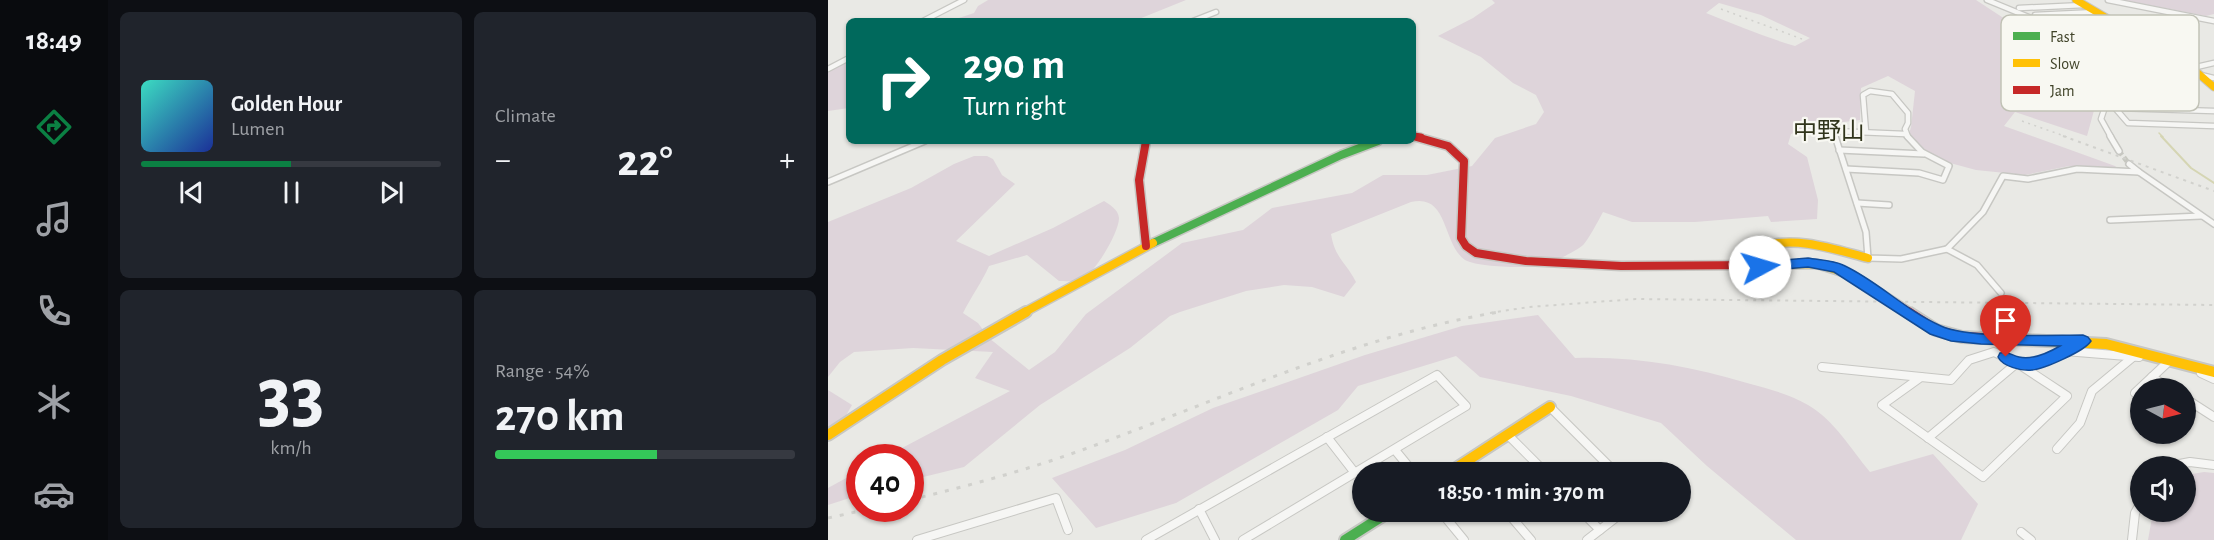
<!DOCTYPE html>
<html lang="en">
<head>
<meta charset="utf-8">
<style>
	body { margin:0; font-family:"Alegreya Sans","Noto Sans JP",sans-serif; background:#20242c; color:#f1f3f6; height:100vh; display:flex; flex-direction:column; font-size:22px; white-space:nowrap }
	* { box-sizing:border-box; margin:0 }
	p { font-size:20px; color:#9ea1a6 }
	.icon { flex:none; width:33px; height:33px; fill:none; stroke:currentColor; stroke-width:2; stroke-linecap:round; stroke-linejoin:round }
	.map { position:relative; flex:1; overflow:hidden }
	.panel { display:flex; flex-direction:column; gap:12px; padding:12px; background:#0d0f14; width:720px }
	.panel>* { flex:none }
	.guide { position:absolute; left:18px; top:18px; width:570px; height:126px; border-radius:9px; box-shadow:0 2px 4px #0004; background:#00695c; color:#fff; overflow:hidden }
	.needle { width:39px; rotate:97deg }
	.controls { position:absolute; left:1302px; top:378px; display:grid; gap:12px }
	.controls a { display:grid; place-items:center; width:66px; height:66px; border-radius:50%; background:#171b24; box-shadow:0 2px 4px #0004; font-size:30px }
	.speed { position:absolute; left:18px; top:444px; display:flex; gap:12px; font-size:30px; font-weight:700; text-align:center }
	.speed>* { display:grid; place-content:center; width:78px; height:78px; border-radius:50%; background:#171b24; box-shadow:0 2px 4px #0004; line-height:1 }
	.speed .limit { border:9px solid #d22; background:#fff; color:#111 }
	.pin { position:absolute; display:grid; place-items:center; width:51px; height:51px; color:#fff; margin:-62px -26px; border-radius:50% 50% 50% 0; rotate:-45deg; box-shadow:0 0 6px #0007 }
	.pin .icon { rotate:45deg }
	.me { position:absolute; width:66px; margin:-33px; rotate:84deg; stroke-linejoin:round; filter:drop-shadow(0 0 4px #0008) }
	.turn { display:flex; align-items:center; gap:21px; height:126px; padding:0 18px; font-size:27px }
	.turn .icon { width:78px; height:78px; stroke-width:2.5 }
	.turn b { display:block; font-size:42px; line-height:51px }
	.big { font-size:45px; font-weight:700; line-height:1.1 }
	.panel .card { flex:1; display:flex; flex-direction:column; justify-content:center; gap:9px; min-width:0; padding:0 21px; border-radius:9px; background:#20242c }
	.panel .dial { align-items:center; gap:0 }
	.dial b { font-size:78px; line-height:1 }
	.song { display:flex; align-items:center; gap:18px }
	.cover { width:72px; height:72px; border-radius:9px; background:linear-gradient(135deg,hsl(170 70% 55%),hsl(230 70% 35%)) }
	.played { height:6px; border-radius:3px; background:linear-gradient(90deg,#0b8043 50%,#363941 50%) }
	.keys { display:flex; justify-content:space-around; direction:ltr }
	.heat { display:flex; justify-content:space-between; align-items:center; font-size:33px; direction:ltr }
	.charge { height:9px; border-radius:4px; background:linear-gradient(90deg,#34c759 54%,#363941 0) }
	.panel .tiles { flex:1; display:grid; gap:12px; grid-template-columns:repeat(2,1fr) }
	.trip { position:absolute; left:524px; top:462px; width:339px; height:60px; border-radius:30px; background:#171b24; box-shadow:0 2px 4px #0004; font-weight:700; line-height:60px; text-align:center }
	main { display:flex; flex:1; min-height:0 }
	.dock { display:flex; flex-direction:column; width:108px; justify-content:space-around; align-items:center; background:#090b0e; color:#9ea1a6 }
	.dock .icon { width:42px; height:42px }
	.dock .active { color:#0b8043 }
	.dock b { font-size:27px; color:#f1f3f6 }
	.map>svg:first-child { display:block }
</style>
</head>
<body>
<main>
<nav class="dock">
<b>18:49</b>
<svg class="icon active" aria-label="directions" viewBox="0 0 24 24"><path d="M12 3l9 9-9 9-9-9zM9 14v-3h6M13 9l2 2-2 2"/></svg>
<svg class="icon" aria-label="music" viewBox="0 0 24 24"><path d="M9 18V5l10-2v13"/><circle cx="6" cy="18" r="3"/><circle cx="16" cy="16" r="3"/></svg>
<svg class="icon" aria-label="phone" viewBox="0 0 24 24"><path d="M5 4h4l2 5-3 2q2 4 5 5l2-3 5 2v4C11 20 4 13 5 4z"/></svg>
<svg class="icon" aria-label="climate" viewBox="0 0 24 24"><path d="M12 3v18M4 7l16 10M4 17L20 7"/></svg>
<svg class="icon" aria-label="car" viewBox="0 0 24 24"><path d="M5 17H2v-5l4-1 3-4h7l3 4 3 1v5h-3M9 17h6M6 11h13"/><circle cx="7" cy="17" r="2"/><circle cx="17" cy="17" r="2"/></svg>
</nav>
<section class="panel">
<div class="tiles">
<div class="card">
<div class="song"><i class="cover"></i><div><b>Golden Hour</b><p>Lumen</p></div></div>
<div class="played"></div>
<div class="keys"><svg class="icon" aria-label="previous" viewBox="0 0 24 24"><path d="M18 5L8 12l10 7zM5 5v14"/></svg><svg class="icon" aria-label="pause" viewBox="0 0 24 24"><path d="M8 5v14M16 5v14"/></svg><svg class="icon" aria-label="next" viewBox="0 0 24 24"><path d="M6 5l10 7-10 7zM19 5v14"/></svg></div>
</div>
<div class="card"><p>Climate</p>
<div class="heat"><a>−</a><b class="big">22°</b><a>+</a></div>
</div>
<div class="card dial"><b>33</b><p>km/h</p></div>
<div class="card"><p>Range · 54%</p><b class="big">270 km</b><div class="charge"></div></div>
</div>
</section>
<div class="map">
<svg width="1386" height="540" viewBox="0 0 1386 540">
	<rect width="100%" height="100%" fill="#e9e9e5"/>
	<g fill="#ded4da" fill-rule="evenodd">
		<path d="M160 0H358L306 21H122L146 13 150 6Z"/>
		<path d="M664 0H1148L1226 51 1260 86 1268 103 1259 136 1187 112 1176 126 1287 166 1294 172 1241 166 1197 175 1148 170 1111 160 1080 137 1083 127 1087 91 1060 76 1033 88 1032 120 982 126 963 134 960 144 979 157 990 200 989 219 943 222 940 216 867 222H804L775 212C769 223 763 235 756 244 751 250 722 264 715 265 702 269 648 267 637 260 614 244 621 193 583 202L503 234C507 258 517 261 528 282L516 297 484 287 456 285 418 291 352 312 342 316 302 348 212 405 136 467 83 480 82 458 57 457 182 391 147 378 165 352 85 348 26 352 12 362 0 377V222L83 188 126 164 146 156H159L165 159 174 175 187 184 128 241 161 256 225 228 276 201C282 205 290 209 291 218 291 233 267 272 255 279 249 282 238 281 231 281L199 255 161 266C154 282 143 297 135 313L150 323 161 338 201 370 227 352 258 314 354 243 415 230 444 208 524 193 555 175H599L644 166 667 138 708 124 716 112 708 95 685 83 653 57 610 36 645 18 667 3ZM891 3 933 15 982 38 967 46C936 37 908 25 878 13Z"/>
		<path d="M1294 0H1386V14L1378 16Z"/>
		<path d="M21 60V108L0 111V71Z"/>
		<path d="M710 315 747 358C807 356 862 366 919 383 940 389 962 394 980 405 1006 420 1023 449 1042 472L1105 454 1150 504 1133 540H968L879 466 833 423 743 396 652 377 628 356 530 386 510 410 348 503 268 528 224 478 297 450 385 408 537 355 634 326Z"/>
		<path d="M0 390 24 405 16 419 0 427Z"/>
		<path d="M31 471V495L0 505V488Z"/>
		<path d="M1376 472 1386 473V540H1320L1325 512H1358V475Z"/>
	</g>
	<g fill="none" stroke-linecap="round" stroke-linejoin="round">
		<g stroke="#d5d5b3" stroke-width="1.5">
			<path d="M1261 41 1271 51"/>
			<path d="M1331 133 1335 137"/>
		</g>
		<path stroke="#d5d5b3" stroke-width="2" d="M1333 136 1363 168 1386 183"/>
		<path stroke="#c7c8c0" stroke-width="5" stroke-dasharray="5 3" stroke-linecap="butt" d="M1291 151 1301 164"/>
		<defs>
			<g id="street-far2">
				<path d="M1159 0 1203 18 1213 26 1246 66 1275 94 1278 104 1273 119 1283 137"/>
				<path d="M1280 0 1386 21"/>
				<path d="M1191 8 1256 5"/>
				<path d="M1269 12 1207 15 1215 22 1280 19"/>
				<path d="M95 21 136 0"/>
				<path d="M365 21 388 12"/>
				<path d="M1232 33 1301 31"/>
				<path d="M1239 33 1260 53"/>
				<path d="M1248 53 1341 55"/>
				<path d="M1246 66 1369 72"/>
				<path d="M1364 68 1386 63"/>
				<path d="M0 69 21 58"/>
				<path d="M1373 75 1386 78"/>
				<path d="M1386 111 1287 108 1300 123 1386 126"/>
				<path d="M1038 132 1035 95 1042 91 1064 94 1080 113V123L1077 129 1080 137"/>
				<path d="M1007 137 1005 131 1077 134"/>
			</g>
			<g id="street-far1">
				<path d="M1007 136 1038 232 1040 258 1073 259 1119 249 1155 212 1175 176 1200 179 1249 169 1311 172 1386 224"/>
				<path d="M1282 136 1291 151"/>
				<path d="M1011 150 1096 154"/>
				<path d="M1301 164 1311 172"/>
				<path d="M1018 169 1091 173 1115 180 1121 166 1094 152 1079 136"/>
				<path d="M0 182 97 141"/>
				<path d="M1029 203 1061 205"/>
				<path d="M1282 220 1373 216"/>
				<path d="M1119 249 1149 265 1173 293"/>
			</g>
			<g id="street">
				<path d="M1237 351 1311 357"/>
				<path d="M1166 352 1189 363 1239 396 1155 477 1054 405 1093 377 1123 380 1141 360Z"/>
				<path d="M994 367 1093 377"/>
				<path d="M1373 373 1386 379"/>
				<path d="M1324 377 1341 388"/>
				<path d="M1312 396 1307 393 1339 363"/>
				<path d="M1358 399 1386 417"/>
				<path d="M722 407 787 472"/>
				<path d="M680 435 717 472"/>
				<path d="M499 437 527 473"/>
				<path d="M1100 438 1189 363 1204 364 1250 344"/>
				<path d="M1229 449 1252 423 1264 391 1305 357"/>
				<path d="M567 450 585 472"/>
				<path d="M638 463 646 472"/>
				<path d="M1341 466 1362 462 1386 465"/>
				<path d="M371 509 387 540"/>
				<path d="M613 512 636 540"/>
				<path d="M679 512 703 540"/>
				<path d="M754 512 772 530"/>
				<path d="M1193 532 1203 540"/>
				<path d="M89 540 228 498 240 530"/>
				<path d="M318 540 609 375 638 406 415 540"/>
				<path d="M759 540 795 512"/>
				<path d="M1304 540 1307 513 1312 504"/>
			</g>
			<path id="fast-far1" d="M325 243 513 155 550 141"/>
			<path id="fast" d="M517 540 561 512"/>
			<path id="slow-far2" d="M1248 0 1364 68 1386 87"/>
			<g id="slow-far1">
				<path d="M931 265 989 264 1024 275"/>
				<path d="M932 266 929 254 934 246C970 236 1005 249 1040 258"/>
				<path d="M195 313 325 243"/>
			</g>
			<g id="slow">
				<path d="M1177 339 1278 344 1386 372"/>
				<path d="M0 435 114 360 198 312"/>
				<path d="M622 472 722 407"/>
			</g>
			<path id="jam-far1" d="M585 136 593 137"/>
			<g id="jam">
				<path d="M585 136 620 146 636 161 633 238 638 246 648 253 698 261 793 266 931 265"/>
				<path d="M318 141 311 180 318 246"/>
			</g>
		</defs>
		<use href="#street-far2" stroke="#c7c7c3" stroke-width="7"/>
		<use href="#street-far1" stroke="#c7c7c3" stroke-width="8"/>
		<use href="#street" stroke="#c7c7c3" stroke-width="10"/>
		<use href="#fast-far1" stroke="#c7c7c3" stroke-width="11"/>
		<use href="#fast" stroke="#c7c7c3" stroke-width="14"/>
		<use href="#slow-far2" stroke="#c7c7c3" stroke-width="9"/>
		<use href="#slow-far1" stroke="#c7c7c3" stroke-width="11"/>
		<use href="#slow" stroke="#c7c7c3" stroke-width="14"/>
		<use href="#jam-far1" stroke="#c7c7c3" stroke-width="9"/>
		<use href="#jam" stroke="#c7c7c3" stroke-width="11"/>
		<use href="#street-far2" stroke="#f6f6f4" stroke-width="4.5"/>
		<use href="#street-far1" stroke="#f6f6f4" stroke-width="5"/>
		<use href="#street" stroke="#f6f6f4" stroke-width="8"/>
		<use href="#fast-far1" stroke="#4caf50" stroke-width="8"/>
		<use href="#fast" stroke="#4caf50" stroke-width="10"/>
		<use href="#slow-far2" stroke="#ffc107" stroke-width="7"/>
		<use href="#slow-far1" stroke="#ffc107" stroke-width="8"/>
		<use href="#slow" stroke="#ffc107" stroke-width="10"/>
		<use href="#jam-far1" stroke="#c62828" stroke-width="7"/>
		<use href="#jam" stroke="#c62828" stroke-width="8"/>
		<g stroke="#d1d1cd" stroke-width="1.5" stroke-dasharray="2 4.5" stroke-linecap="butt">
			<path d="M893 9 974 39"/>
			<path d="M1194 121 1239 137"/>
		</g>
		<g stroke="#d1d1cd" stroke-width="2" stroke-dasharray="3 5" stroke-linecap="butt">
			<path d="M1235 136 1386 191"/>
			<path d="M662 313 701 307 808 299 1386 305"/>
		</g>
		<g stroke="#d1d1cd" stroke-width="3" stroke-dasharray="4 8" stroke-linecap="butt">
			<path d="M82 500C135 487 188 473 240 455 382 405 521 337 671 312"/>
			<path d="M0 518 46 508"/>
		</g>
		<defs>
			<path id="jam-bridge-far1" d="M1024 275 1083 313"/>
			<path id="jam-bridge" d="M1080 312 1108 330 1134 337 1177 339"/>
		</defs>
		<use href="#jam-bridge-far1" stroke="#c7c7c3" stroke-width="11" stroke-linecap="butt"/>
		<use href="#jam-bridge" stroke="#c7c7c3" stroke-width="14" stroke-linecap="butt"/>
		<use href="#jam-bridge-far1" stroke="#c62828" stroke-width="8"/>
		<use href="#jam-bridge" stroke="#c62828" stroke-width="10"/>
	</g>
	<path fill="#1a73e8" stroke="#114b97" stroke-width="1.5" d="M980 258C991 260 1005 260 1015 265 1050 281 1078 311 1113 326 1141 339 1221 335 1255 335L1260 337 1263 341C1257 351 1216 369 1204 370 1194 371 1175 367 1170 357L1172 353C1180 351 1183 355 1191 357 1204 360 1220 353 1232 346L1153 344 1123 341 1102 334 1006 272 980 267 932 271 925 267 932 262Z"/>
	<g text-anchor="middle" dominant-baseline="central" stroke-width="4.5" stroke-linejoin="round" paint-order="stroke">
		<g font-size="24" fill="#31351c" stroke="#f8f8f2">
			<text x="1001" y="132">中野山</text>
		</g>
	</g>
	<rect x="1173" y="15" width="198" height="96" rx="9" fill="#f8f8f2" stroke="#c1c2b6" stroke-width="1.5"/>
	<rect x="1185" y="32" width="27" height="8" fill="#4caf50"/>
	<rect x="1185" y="59" width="27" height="8" fill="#ffc107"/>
	<rect x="1185" y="86" width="27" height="8" fill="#c62828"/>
	<g font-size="16" fill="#41442a">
		<text x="1222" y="42">Fast</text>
		<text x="1222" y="69">Slow</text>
		<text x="1222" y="96">Jam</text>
	</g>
</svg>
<div class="controls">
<a><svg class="needle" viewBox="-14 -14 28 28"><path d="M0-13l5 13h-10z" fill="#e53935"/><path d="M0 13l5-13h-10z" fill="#9ea1a6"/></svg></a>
<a><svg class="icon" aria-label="sound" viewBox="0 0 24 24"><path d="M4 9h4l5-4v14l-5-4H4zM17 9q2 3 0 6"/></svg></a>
</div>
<div class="speed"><div class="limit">40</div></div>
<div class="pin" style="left:1178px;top:357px;background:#d93025"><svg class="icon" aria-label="arrive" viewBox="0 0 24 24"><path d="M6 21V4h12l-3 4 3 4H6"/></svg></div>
<svg class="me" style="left:932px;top:267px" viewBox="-20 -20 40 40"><circle r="19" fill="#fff"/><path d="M0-13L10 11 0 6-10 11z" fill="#1a73e8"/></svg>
<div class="trip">18:50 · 1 min · 370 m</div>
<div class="guide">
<div class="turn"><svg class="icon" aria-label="right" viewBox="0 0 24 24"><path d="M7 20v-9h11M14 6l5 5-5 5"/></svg><div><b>290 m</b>Turn right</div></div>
</div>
</div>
</main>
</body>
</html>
